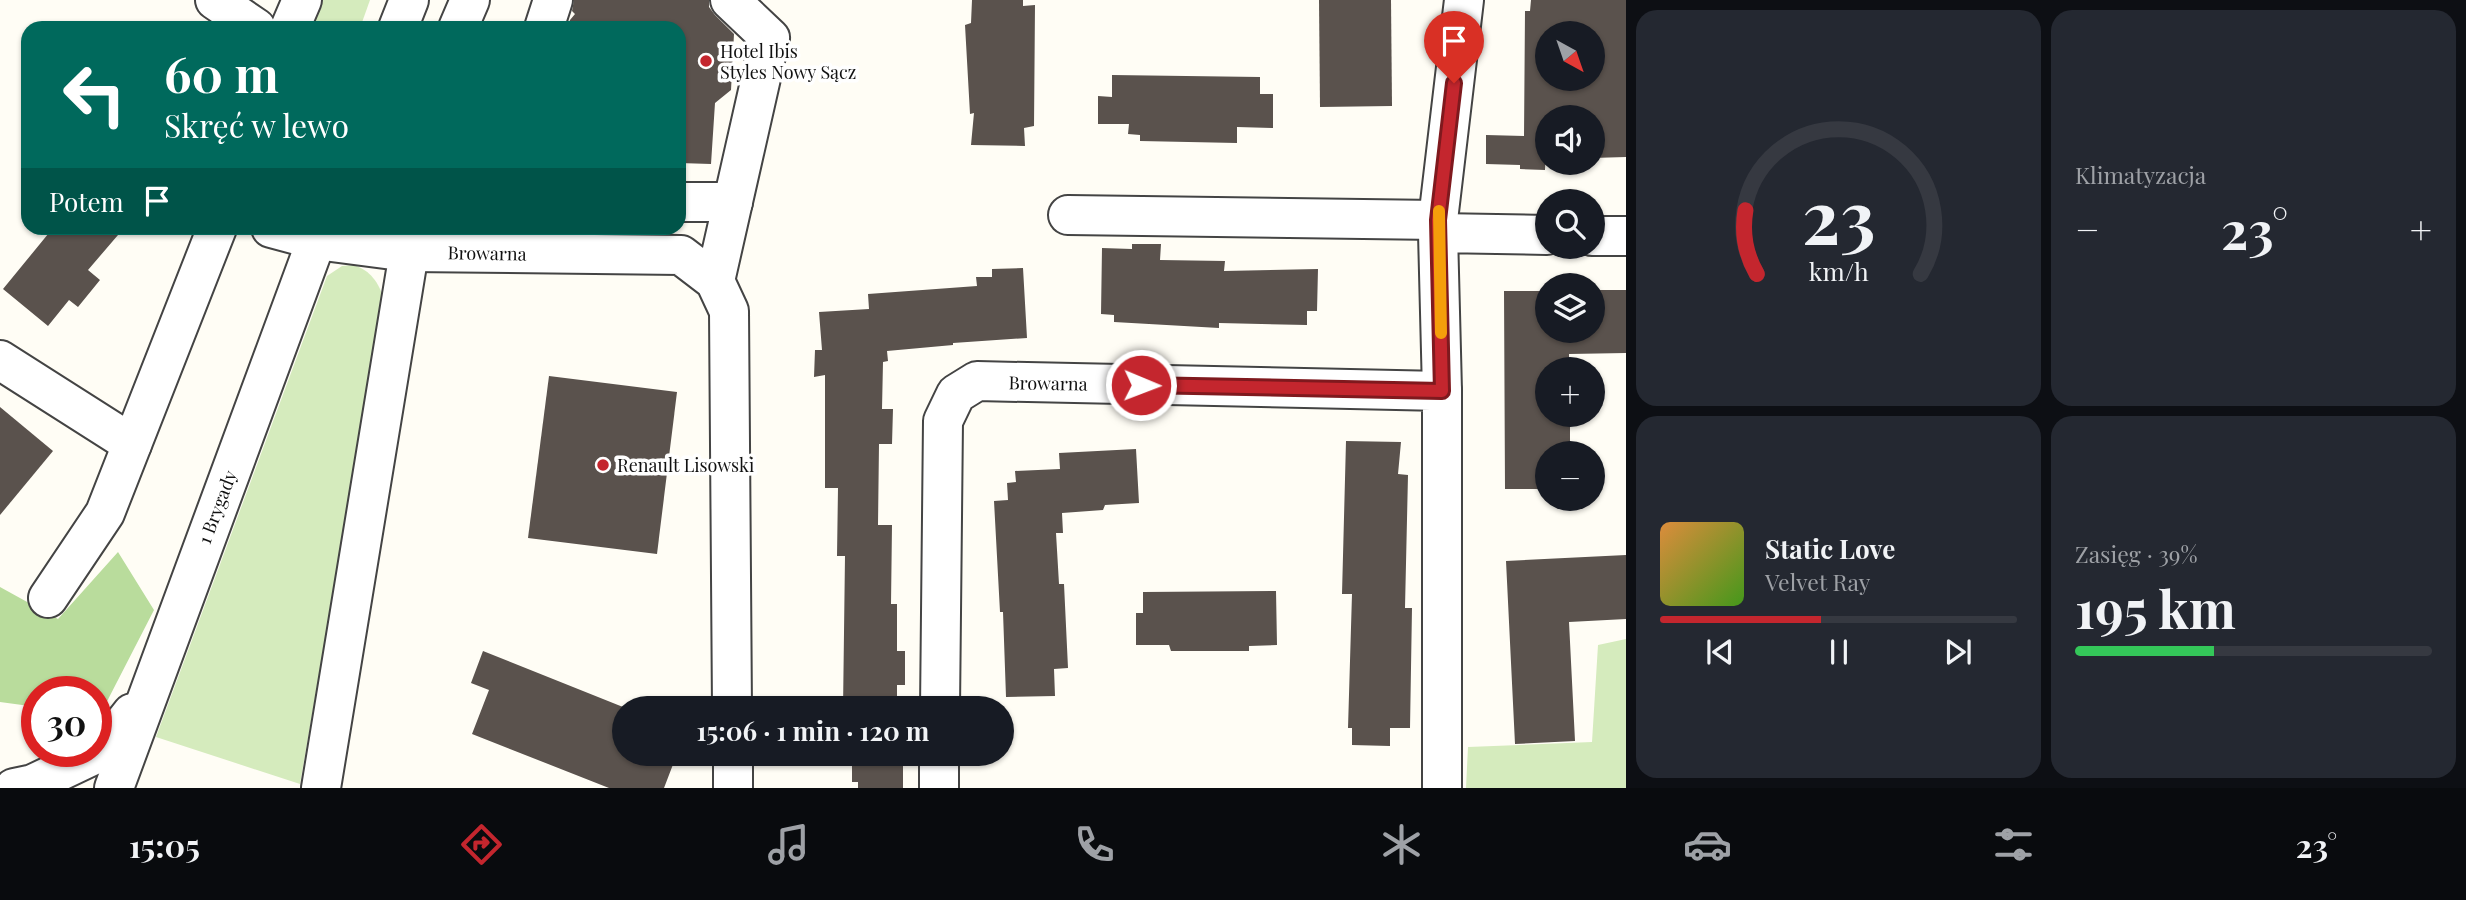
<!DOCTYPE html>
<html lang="pl">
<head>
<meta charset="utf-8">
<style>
	body { margin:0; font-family:"Playfair Display",serif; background:#242831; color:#f1f3f6; height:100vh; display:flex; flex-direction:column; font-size:26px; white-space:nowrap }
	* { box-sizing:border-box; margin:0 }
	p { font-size:23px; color:#9ea1a6 }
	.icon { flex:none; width:38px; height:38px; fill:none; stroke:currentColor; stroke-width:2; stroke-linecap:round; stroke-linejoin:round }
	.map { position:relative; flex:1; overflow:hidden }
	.details { display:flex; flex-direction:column; gap:10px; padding:10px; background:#0d0f14; width:840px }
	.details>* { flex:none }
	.banner { position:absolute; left:21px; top:21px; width:665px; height:214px; border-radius:21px; box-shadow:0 2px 5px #0004; background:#00695c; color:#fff; overflow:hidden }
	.needle { width:46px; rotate:140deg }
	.controls { position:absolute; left:1535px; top:21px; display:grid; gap:14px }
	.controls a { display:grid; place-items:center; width:70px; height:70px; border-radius:50%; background:#171b24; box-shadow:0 2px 5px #0004; font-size:35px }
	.speed { position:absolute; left:21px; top:676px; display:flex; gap:14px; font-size:35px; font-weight:700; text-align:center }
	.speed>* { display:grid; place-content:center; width:91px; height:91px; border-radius:50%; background:#171b24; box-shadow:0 2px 5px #0004; line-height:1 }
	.speed .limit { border:10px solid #d22; background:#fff; color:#111 }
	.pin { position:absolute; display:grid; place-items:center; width:60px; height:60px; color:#fff; margin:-72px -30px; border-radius:50% 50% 50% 0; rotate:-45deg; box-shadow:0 0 7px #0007 }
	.pin .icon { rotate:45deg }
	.me { position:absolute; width:77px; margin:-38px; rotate:91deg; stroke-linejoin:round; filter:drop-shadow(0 0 5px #0008) }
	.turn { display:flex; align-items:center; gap:24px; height:147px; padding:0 28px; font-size:32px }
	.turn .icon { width:91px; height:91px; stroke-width:2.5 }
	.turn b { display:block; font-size:49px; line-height:60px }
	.then { display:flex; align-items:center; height:66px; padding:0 28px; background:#0003; gap:14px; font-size:26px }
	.big { font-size:52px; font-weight:700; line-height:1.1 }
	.details .widget { flex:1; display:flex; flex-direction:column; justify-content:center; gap:10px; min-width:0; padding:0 24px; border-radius:21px; background:#242831 }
	.details .dial { align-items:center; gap:0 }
	.dial svg { height:182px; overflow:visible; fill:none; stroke:#363941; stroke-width:7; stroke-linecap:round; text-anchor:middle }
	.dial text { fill:#f1f3f6; stroke:none }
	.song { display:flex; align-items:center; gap:21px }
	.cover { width:84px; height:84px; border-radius:10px; background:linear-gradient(135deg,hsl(30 70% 55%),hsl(100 70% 35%)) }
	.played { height:7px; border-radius:4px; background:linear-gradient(90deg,#c4262e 45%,#363941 45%) }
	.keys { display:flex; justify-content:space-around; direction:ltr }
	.heat { display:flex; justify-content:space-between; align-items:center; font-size:38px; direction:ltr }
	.charge { height:10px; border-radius:5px; background:linear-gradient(90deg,#34c759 39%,#363941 0) }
	.details .tiles { flex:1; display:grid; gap:10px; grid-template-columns:repeat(2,1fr) }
	.trip { position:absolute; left:612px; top:696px; width:402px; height:70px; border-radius:35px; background:#171b24; box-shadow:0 2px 5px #0004; font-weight:700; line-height:70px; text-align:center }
	.dock { display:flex; height:112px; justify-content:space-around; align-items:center; background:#090b0e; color:#9ea1a6 }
	.dock .icon { width:49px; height:49px }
	.dock .selected { color:#c4262e }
	.dock b { font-size:32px; color:#f1f3f6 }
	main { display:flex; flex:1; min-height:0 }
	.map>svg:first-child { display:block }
</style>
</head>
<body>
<main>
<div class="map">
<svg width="1626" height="788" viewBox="0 0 1626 788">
	<rect width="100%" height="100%" fill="#fffdf5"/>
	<g fill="#d5ebbd">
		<path d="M322 0H370L360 28H311Z"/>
		<path d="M354 265C371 271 378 282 384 299L300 784 156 737 327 276 342 266Z"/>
		<path d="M1626 639V788H1466L1468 747 1592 742 1598 645Z"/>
	</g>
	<path fill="#b9dc9c" d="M118 552 154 610 100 715H96V691H37V707L0 702V587L58 619Z"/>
	<g fill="#5a524d" fill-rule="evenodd">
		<path d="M574 0H709V7L715 15 734 34 731 90 715 103 711 164 679 163V28H567L570 20 575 14 572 11Z"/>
		<path d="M972 0H1023V6L1035 5 1034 126 1024 128 1025 146 971 145 974 113 970 114 965 25 971 23Z"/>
		<path d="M1319 0H1391L1392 106 1320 107Z"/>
		<path d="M1531 0H1626V157L1592 158V117H1547L1545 170 1520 169V165L1486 164V135L1524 136 1525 11H1530ZM1547 33H1592V79H1547Z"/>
		<path d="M1112 75 1260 77V94H1273V128L1237 127V143L1140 141V135L1128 134 1129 124H1098V96L1112 97Z"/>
		<path d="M53 228H124L88 270 100 280 78 307 69 300 48 326 3 289Z"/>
		<path d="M1132 244H1161L1160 260 1225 261 1224 271 1318 269 1317 311H1307V325L1219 323V328L1114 322V315L1101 314 1102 248 1132 249Z"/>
		<path d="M1023 268 1027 338 953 343V345L887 351 888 361 883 362 882 409H893L892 444H879L878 525H892L891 604H897V651H905V685H897V709H843L845 556H837L838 488H825V375L814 377 815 350H822L819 312 869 309 868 294 977 286 976 277H992V269Z"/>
		<path d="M1592 290H1626V353L1569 354V369H1547V415H1570V453H1547V489H1505L1504 291H1547V331H1592Z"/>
		<path d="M549 376 677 392 657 554 528 538Z"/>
		<path d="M0 407 53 451 0 515Z"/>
		<path d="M1346 441 1401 442 1398 474 1408 475 1405 608H1412L1410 728H1390V746L1352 745V728H1348L1352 594H1342Z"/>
		<path d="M1136 449 1139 503 1105 505 1103 510 1062 513 1063 533H1056L1059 584H1064L1068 668 1054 669 1055 696 1006 697 1003 612H1000L994 501 1008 500 1007 483 1016 482 1015 471 1060 469 1059 453Z"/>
		<path d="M1626 555V619L1569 622 1575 741 1515 744 1506 561Z"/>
		<path d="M1276 591 1277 645 1249 646V651H1171L1169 645H1136V613H1143V592Z"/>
		<path d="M483 651 628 709H625V754H677L664 788H609L472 734 489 690 471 683Z"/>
		<path d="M852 754H903V788H858V782H852Z"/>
	</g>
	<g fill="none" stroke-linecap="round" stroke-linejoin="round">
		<defs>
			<g id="minor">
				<path d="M215 0 256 28"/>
				<path d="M290 28 302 0"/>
				<path d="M398 28 409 0"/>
				<path d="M458 28 470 0"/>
				<path d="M544 28 553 0"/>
				<path d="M679 202H733"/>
				<path d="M1068 215 1438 220"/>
				<path d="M271 228 316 240 408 252 681 255 715 281 729 311 732 709"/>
				<path d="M1438 233V220L1464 0"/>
				<path d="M1592 236H1626"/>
				<path d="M715 281 770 38 730 0"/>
				<path d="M0 360 132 444"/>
				<path d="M1442 391 1438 233 1547 235"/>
				<path d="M48 598 105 513 217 228"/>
				<path d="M940 709 943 421 956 394 977 381 1442 391V788"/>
				<path d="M733 754V788"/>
				<path d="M14 788 33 784 102 751 132 713"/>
				<path d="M114 788 321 228"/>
				<path d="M321 788 413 228"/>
				<path d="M939 788V754"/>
			</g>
		</defs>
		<use href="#minor" stroke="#444" stroke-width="42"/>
		<use href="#minor" stroke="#fff" stroke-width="38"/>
	</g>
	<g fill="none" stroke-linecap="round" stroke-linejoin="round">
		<defs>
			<path id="route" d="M1141 385 1442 391 1438 220 1454 83"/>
		</defs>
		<use href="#route" stroke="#7f191e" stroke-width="18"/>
		<use href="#route" stroke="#c4262e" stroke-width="12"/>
		<path stroke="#f59e0b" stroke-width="12" d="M1439 211 1441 333"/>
	</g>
	<g fill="#c4262e" stroke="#fff" stroke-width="2.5">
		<circle cx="706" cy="61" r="7"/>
		<circle cx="603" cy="465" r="7"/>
	</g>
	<g text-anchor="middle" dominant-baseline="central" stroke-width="7" stroke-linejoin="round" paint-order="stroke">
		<g font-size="18" fill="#111" stroke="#fff" text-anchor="start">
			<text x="720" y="51">Hotel Ibis<tspan x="720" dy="21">Styles Nowy Sącz</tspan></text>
			<text x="617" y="465">Renault Lisowski</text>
		</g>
		<g font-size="18" fill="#111" stroke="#fff">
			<text transform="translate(487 253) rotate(1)">Browarna</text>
			<text transform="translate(1048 383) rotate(1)">Browarna</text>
			<text transform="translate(217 507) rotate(-69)">1 Brygady</text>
		</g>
	</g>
</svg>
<div class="controls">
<a><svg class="needle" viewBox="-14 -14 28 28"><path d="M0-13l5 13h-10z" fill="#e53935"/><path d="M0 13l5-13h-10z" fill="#9ea1a6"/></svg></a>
<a><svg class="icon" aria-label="sound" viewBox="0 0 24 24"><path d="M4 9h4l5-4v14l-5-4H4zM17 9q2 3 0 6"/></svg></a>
<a><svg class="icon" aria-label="search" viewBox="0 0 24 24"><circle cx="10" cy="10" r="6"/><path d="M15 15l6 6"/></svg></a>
<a><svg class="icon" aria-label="layers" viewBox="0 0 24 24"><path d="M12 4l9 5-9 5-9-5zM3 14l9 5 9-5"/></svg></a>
<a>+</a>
<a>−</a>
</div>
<div class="speed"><div class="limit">30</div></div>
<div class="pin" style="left:1454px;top:83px;background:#d93025"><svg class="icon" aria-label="arrive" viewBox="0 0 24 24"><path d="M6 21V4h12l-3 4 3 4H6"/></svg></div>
<svg class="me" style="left:1141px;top:385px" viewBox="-20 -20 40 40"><circle r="17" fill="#c4262e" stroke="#fff" stroke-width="3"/><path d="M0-11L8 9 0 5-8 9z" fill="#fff"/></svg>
<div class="trip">15:06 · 1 min · 120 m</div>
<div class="banner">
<div class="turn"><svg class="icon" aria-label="left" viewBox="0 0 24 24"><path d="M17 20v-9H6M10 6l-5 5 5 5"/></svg><div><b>60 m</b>Skręć w lewo</div></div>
<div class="then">Potem<svg class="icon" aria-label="arrive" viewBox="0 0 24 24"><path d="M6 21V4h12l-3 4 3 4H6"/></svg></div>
</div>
</div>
<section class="details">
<div class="tiles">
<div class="widget dial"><svg viewBox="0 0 100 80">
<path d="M14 69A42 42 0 1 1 86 69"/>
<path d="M14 69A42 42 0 0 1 9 41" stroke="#c4262e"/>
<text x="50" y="56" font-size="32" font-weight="700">23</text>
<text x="50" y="72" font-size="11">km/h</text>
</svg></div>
<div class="widget"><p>Klimatyzacja</p>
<div class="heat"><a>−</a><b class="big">23°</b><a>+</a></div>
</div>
<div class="widget">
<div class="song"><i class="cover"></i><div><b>Static Love</b><p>Velvet Ray</p></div></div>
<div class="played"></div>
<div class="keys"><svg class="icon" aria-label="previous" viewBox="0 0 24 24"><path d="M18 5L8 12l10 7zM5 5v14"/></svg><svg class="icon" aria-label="pause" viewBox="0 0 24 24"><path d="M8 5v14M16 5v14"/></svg><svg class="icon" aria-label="next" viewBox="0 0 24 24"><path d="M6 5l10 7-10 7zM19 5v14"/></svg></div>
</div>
<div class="widget"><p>Zasięg · 39%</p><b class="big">195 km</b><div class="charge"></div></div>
</div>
</section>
</main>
<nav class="dock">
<b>15:05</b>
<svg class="icon selected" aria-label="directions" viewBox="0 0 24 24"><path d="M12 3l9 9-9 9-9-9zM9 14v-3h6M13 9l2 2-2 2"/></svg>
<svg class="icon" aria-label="music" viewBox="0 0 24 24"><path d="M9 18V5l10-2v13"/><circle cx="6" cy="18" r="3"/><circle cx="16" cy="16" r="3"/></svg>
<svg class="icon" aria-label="phone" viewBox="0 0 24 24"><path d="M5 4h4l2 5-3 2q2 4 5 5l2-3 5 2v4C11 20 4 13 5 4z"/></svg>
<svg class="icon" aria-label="climate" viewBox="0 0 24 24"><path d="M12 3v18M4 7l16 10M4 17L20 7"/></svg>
<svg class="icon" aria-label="car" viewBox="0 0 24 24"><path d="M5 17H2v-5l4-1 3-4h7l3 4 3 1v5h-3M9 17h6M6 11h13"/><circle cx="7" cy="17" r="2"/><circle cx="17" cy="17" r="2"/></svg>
<svg class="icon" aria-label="filters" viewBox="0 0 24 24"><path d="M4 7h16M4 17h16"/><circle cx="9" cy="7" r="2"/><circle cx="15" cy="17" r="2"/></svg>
<b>23°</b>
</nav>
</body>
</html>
